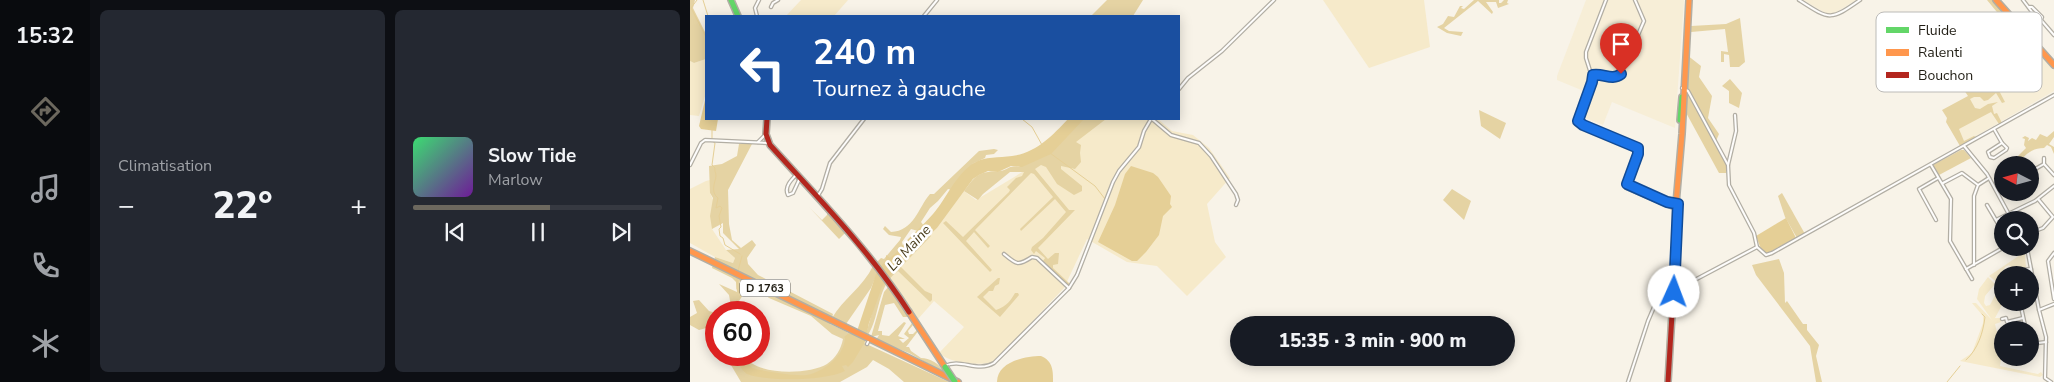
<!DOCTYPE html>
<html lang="fr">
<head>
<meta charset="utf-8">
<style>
	body { margin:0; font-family:"Nunito Sans",sans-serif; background:#242831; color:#f1f3f6; height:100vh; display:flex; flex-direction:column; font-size:19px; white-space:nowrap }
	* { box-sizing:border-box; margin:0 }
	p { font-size:16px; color:#9ea1a6 }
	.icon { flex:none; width:28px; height:28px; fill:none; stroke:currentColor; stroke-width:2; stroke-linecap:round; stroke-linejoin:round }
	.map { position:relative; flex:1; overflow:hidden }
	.drawer { display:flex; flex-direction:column; gap:10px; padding:10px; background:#0d0f14; width:600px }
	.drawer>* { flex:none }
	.guide { position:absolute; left:15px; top:15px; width:475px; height:105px; border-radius:0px; box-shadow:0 2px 12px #0003; background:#1a4fa0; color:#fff; overflow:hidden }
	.needle { width:32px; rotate:276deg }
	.tools { position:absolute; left:1304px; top:156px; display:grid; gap:10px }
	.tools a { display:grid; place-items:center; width:45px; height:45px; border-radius:50%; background:#171b24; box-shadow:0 2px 12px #0003; font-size:25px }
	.speed { position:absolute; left:15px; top:301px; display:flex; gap:10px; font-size:25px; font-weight:700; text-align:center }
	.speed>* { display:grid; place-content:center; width:65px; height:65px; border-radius:50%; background:#171b24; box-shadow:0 2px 12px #0003; line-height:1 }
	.speed .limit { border:8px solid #d22; background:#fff; color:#111 }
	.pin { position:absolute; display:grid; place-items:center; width:42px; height:42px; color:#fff; margin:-51px -21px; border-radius:50% 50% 50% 0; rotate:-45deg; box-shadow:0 0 5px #0007 }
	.pin .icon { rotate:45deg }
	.me { position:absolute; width:55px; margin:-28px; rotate:2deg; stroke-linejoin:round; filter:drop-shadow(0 0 4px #0008) }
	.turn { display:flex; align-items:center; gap:18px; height:105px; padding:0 25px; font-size:22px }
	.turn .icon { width:65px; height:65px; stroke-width:2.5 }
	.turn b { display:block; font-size:35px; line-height:42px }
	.big { font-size:38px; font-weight:800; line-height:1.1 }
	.drawer .tile { flex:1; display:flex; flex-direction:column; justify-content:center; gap:8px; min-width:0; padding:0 18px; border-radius:8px; background:#242831 }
	.song { display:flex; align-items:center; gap:15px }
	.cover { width:60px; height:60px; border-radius:8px; background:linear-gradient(135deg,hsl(140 70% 55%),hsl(280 70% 35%)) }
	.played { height:5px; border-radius:2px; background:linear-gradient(90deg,#6c685e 55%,#363941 55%) }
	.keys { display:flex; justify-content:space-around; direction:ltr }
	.heat { display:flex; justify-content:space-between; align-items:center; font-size:28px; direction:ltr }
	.drawer .tiles { flex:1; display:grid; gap:10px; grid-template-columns:repeat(2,1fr) }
	.trip { position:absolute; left:540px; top:316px; width:285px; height:50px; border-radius:25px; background:#171b24; box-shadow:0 2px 12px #0003; font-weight:800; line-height:50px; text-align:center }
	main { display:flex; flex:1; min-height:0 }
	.dock { display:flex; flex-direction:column; width:90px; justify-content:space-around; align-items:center; background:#090b0e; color:#9ea1a6 }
	.dock .icon { width:35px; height:35px }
	.dock .active { color:#6c685e }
	.dock b { font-size:22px; color:#f1f3f6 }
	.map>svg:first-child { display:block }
</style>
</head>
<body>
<main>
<nav class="dock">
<b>15:32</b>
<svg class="icon active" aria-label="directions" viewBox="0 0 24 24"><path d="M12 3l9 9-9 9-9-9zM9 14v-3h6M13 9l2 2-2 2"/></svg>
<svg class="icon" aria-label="music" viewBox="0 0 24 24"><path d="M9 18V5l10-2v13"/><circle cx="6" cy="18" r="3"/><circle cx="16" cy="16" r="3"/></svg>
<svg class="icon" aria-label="phone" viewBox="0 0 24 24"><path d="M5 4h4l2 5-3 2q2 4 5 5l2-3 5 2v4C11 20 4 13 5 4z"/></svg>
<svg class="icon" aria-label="climate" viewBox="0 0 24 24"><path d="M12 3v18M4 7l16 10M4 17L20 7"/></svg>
</nav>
<section class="drawer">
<div class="tiles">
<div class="tile"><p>Climatisation</p>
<div class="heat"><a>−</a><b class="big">22°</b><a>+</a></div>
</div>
<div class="tile">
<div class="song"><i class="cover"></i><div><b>Slow Tide</b><p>Marlow</p></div></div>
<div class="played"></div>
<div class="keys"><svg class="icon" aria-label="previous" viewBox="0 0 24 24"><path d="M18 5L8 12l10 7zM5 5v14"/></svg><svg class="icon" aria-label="pause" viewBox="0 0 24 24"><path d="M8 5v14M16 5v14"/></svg><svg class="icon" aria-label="next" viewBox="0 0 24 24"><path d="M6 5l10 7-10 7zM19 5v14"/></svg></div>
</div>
</div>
</section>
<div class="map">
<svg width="1364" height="382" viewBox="0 0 1364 382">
	<rect width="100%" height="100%" fill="#f8f3e8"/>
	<g fill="#f7eed7">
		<path d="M896 0H994L985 128 922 102 913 125 888 115 896 92 867 80V76Z"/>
		<path d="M1113 0H1166L1145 13 1137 14Z"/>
		<path d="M1341 43 1364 70V91L1274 143 1254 110 1314 76 1308 63Z"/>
	</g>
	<g fill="#f6eaca">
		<path d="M111 0H158L144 16H96Z"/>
		<path d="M633 0H734L740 47 679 68Z"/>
		<path d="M16 59V93L9 116 0 115V61L4 63Z"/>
		<path d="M408 119H468L482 131 503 135 519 148 540 178 517 204 525 242 536 257 497 296 467 266 437 262 397 239 374 288 305 361C292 367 259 363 249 353L274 327 244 301 228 319 198 279 247 228 274 191 286 200 387 139Z"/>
		<path d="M20 180V193L23 200 22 229 36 250 45 258 43 263 25 257 0 243V189L16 181Z"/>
		<path d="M1335 254 1336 268 1331 269 1327 275H1318L1321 268 1319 265 1315 267 1307 282 1299 276 1330 255Z"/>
		<path d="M1298 277 1305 284 1295 296 1294 303 1296 306 1300 305 1312 282V302L1315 304 1312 305 1305 318H1310L1311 322 1305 324 1312 352 1310 366 1348 374 1351 372 1353 375 1350 377 1270 361 1282 353 1293 323V316L1282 303H1286L1302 320 1287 299 1289 289Z"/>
	</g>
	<g fill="#e5d3a3">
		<path d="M0 0H5L3 8 16 34V59L4 63 0 61Z"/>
		<path d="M417 0H453L443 16H401Z"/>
		<path d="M784 0H809V3H811L814 0H818L817 3 819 4 808 8 806 2H796L803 12 802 14 788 1 754 28 759 31 773 32 771 36 757 33 747 27 753 24 758 16 764 17 770 6H773L771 8 774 9Z"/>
		<path d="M1297 0H1302L1344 47 1341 49 1337 45 1313 60 1312 64 1305 67 1302 64C1293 67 1285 65 1275 67L1270 62 1262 71 1257 61V55L1316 23Z"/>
		<path d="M1050 18 1055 62 1049 67H1040L1039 55 1034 54V62H1031V51L1038 52 1035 29 1001 32V26L1036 24Z"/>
		<path d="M997 55 1011 66 1009 77 1022 96 1018 118 1029 134 1026 141 1037 165 1036 173H1029L994 109Z"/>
		<path d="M1289 67 1295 69 1302 79 1320 72 1322 74 1305 83 1315 102 1312 103 1306 93 1298 100 1294 101 1290 97H1284L1280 99 1285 108 1290 109 1298 104 1308 102 1302 106 1304 114 1307 113 1312 123 1309 124 1301 112 1269 129 1274 141 1284 136 1286 137 1270 146 1256 122 1257 118 1252 110 1278 96 1270 84 1271 80 1267 79 1265 75 1274 77 1275 83 1277 84 1280 78 1273 72H1283L1285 76 1289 71Z"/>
		<path d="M1040 79 1052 93 1049 108 1039 103V91L1032 86Z"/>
		<path d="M789 110 816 123 810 139 791 126Z"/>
		<path d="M391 119H416L386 142 391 145 390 153 391 162 385 169 371 166V169L392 186V191L384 195 367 184 356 167 351 165 345 169 379 210H385L348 248 358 259 365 253H369L368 264 363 265V268L380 284 378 285 353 261 355 258 346 251 344 254 341 250 342 247 353 238 376 212 365 199 331 231 330 229 363 197 344 174 341 173 285 230 300 246 298 248 284 232 276 241 302 270 300 272 253 223 256 221 273 237 319 192 320 190 317 187 326 178 332 176 334 172H320L293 194 288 200 274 191C281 182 286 173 298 172 302 171 306 172 310 171 320 169 318 165 329 167Z"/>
		<path d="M1364 131V137L1359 144 1364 147V154L1361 147 1357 145 1354 148C1340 148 1335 156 1326 165H1319L1336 148 1334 145 1335 139 1332 138 1335 136 1339 138 1338 141 1342 138 1346 140 1350 134 1357 137Z"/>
		<path d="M49 144H62L38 190 39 224 42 240 51 248 62 240 66 245 57 258 58 264 68 275 143 314 142 318C153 299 173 287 183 266L187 274 181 288 156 324 142 318 140 324 155 331 172 342 259 382H214L199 369 183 360 177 367 150 382H51L35 355H54C64 376 119 375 137 364 146 358 151 349 153 339L142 334 121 316 79 298 68 289 51 281 49 282 55 292 49 301 55 310 54 312H42L39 295 29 284 47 292 46 282 42 278 22 268 25 257 43 263 45 258 36 250 49 249 33 233V223L22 229 20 216 23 198 20 193 19 166 32 164 47 156Z"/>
		<path d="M304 149 308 150 304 154 296 155 295 158 282 164 298 159V162L262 190 258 189 248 201 240 208 231 222 234 226 228 231 221 229 212 242 213 246 194 269 188 267 186 263 191 258 194 259 210 240 211 237 199 235 193 229 195 226 201 232C224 231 228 208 240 194H244L289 151Z"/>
		<path d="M1271 150H1274L1281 158 1249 175 1243 165Z"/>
		<path d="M762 189 781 201 774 220 753 200Z"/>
		<path d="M1092 193 1115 234 1107 238 1095 217 1088 196Z"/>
		<path d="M119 207 132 220 137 215V212L156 232 149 239Z"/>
		<path d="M239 233 241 236 211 267 235 291 242 294V300L240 302 208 271C186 287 191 314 178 335L176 334 188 292 207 264Z"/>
		<path d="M1089 259 1094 273 1095 303 1097 301 1113 324H1117V330L1129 345 1126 356 1132 382H1126L1120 346 1066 275 1062 265Z"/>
		<path d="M308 278H310L309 284 305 286 303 291H299L293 297 306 310C317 306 321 300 325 293H328L329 295 310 317 287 297Z"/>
		<path d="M199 286 217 313 223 319 220 321 218 317H213L204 303 195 305 188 331H192V335L199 336 214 322 216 323 208 336 215 339H209L213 343 219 338 214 334 222 323 223 325 218 331 219 334H223L228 329 229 330 216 347H219L221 351 231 358C239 358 251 364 253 372L219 353 186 340 189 335 181 337 194 292Z"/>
		<path d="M9 300 19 311 26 313V346L22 344 20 327 9 330 0 325V317L7 313 3 301Z"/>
	</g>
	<g fill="#e5cf96">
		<path d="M16 96V119H28L26 131 11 129 9 126Z"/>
		<path d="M378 119H394L361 154 332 167 321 166 308 172 298 171 289 175 283 179 247 228 204 270 192 287 179 323 175 342 163 362 158 367 156 365 152 366 155 371C135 381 77 382 57 374 51 370 47 361 44 355H52L62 368C74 371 110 378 121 374 137 369 154 355 155 338L154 337 159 333 161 334 167 331 187 271 196 260V255L200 258 206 253C216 239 231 228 243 214 257 198 265 175 284 163 295 156 309 158 322 156 346 153 362 136 378 119Z"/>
		<path d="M441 166 463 173 468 177 481 196 480 204 482 207 473 216 469 235 456 252 447 261H442L408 242 425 205 435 174Z"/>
		<path d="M1096 218 1106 238 1076 254 1071 249 1066 236Z"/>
		<path d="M351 356C363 361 363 371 363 382H307C307 362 335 356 351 356Z"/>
	</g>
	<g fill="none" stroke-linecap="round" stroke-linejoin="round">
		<g stroke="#e5cf96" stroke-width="1">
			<path d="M7 0 1 8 16 37"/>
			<path d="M13 0 18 16"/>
			<path d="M996 3V0"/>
			<path d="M332 119 342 127 352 145"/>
			<path d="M22 139V129"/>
			<path d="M22 141 25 143 22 165 25 168C24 170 26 173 26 176 25 183 20 192 28 198L26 208 30 206 32 208 29 216 31 227 29 229 30 236 33 238 35 245 50 254"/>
			<path d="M360 153 405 186 415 199"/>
			<path d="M48 271 52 256"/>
			<path d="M47 278V289L51 295 50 297"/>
			<path d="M47 300 45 304 49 310 47 312"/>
			<path d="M1276 360C1288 349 1293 333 1295 317L1292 314"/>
			<path d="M975 382 979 311"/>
			<path d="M1257 382 1270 366"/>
		</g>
		<defs>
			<g id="street">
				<path d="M916 0 896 52V58L903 80 889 121 893 125 947 148 948 154 936 188 985 209"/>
				<path d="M1109 0C1140 20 1140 21 1170 0"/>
				<path d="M1333 0 1348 20H1351"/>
				<path d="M81 7 83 3 88 0"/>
				<path d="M1339 7H1342L1352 17 1351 20 1364 35"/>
				<path d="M67 16 65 8 69 0"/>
				<path d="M234 16 247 0"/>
				<path d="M903 75 911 74 925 78 932 72 954 21 945 0"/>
				<path d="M992 88 998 91 1038 165 1039 185 1064 233 1067 247"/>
				<path d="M489 89 498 78 532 51 584 0"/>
				<path d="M462 119 481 135 509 143 521 156 546 194 548 200 546 205"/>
				<path d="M1304 129 1312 143"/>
				<path d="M68 142 75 135"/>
				<path d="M1312 143 1317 148 1316 150 1304 158 1300 157 1298 152Z"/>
				<path d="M1274 146 1297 174 1322 220"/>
				<path d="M1354 158V164L1364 175"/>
				<path d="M0 165 11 143 15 140 78 143"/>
				<path d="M1038 165 1046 131 1045 115"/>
				<path d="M1241 165 1261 199 1260 241 1282 279"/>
				<path d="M1340 172 1354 164"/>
				<path d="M107 174C101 180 94 187 98 195L103 193 110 178"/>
				<path d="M1253 183 1272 173 1288 185"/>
				<path d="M937 185 977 203 988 205"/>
				<path d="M127 197 132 189 140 163 174 119"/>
				<path d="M1246 220 1229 189 1248 178"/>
				<path d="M1306 220 1345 201 1364 186"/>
				<path d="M1345 231 1353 228 1363 217 1348 199"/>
				<path d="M1067 247 1076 255 1082 253 1364 95"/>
				<path d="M1337 248 1349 310 1356 337 1355 378 1361 382"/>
				<path d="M1364 253 1358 261 1364 299"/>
				<path d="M314 254C327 265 328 266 342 257L347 258 379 288"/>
				<path d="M1284 265V196L1288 185 1299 178"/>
				<path d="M1276 269 1311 249 1310 227 1297 205"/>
				<path d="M1328 275 1332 270 1341 269"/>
				<path d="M1330 302 1336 330"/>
				<path d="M1349 310 1364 304"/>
				<path d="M1312 319 1316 318 1317 322 1333 318"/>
				<path d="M177 344 178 342"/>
				<path d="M1340 344 1356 342"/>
				<path d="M1334 358H1335"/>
				<path d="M255 366C271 358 287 373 304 363L379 288 387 275 423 182 429 171 449 147 454 131 461 119"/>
				<path d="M938 382 958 321 967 300 1067 247"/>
			</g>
			<g id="fast">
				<path d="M41 0 48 16"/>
				<path d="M990 120 992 97"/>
			</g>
			<g id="slow">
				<path d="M1306 0 1364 65"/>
				<path d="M0 251 268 382"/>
				<path d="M985 251 986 204 992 134 999 0"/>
				<path d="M219 312 255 367"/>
				<path d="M982 316 985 250"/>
			</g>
			<g id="jam">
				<path d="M77 119 76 134 80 145C129 199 180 251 219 312"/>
				<path d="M978 382 982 314"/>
			</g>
		</defs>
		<use href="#street" stroke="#b2aea4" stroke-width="4.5"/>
		<use href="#fast" stroke="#b2aea4" stroke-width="8"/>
		<use href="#slow" stroke="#b2aea4" stroke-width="8"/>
		<use href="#jam" stroke="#b2aea4" stroke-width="8"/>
		<use href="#street" stroke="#fefdfc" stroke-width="2"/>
		<use href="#fast" stroke="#63d668" stroke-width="5"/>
		<use href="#slow" stroke="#ff974d" stroke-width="5"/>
		<use href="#jam" stroke="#b3261e" stroke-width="5"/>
		<defs>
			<path id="fast-bridge" d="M255 367 265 382"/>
		</defs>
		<use href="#fast-bridge" stroke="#b2aea4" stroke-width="8" stroke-linecap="butt"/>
		<use href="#fast-bridge" stroke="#63d668" stroke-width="5"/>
	</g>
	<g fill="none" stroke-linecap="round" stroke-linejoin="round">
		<defs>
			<path id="route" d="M931 74C922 81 913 73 903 75L902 82 888 121 893 125 948 148V154L937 184 977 202 988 204 984 292"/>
		</defs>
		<use href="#route" stroke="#114b97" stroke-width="12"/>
		<use href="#route" stroke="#1a73e8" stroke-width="9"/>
	</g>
	<g text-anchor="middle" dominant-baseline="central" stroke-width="5" stroke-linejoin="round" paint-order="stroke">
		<rect fill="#fff" stroke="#63615a" stroke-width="1" x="50" y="279.5" width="50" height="17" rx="4"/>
		<g font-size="11" font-weight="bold" fill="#201d14">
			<text x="75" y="288">D 1763</text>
		</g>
		<g font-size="14" font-style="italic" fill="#473b19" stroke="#fff">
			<text transform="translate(219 248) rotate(-47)">La Maine</text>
		</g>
	</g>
	<rect x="1186" y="12" width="166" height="80" rx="8" fill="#fff" stroke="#bcbbb8" stroke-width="1"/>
	<rect x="1196" y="27" width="23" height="6" fill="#63d668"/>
	<rect x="1196" y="49" width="23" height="7" fill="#ff974d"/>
	<rect x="1196" y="72" width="23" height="6" fill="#b3261e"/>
	<g font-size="14" fill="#201d14">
		<text x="1228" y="35">Fluide</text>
		<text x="1228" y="57">Ralenti</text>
		<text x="1228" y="80">Bouchon</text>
	</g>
</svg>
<div class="tools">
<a><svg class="needle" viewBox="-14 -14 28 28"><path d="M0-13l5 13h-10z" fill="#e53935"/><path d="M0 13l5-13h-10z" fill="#9ea1a6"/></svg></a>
<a><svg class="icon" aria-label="search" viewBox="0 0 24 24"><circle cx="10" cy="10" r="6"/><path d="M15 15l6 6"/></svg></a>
<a>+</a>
<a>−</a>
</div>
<div class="speed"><div class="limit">60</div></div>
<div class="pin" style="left:931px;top:74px;background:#d93025"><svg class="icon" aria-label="arrive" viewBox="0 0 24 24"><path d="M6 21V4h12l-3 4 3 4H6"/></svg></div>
<svg class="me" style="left:984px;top:292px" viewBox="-20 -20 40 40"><circle r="19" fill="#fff"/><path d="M0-13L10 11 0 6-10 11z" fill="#1a73e8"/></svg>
<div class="trip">15:35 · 3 min · 900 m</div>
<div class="guide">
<div class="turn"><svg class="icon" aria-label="left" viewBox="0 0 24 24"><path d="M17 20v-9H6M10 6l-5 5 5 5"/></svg><div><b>240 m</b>Tournez à gauche</div></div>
</div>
</div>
</main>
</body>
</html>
